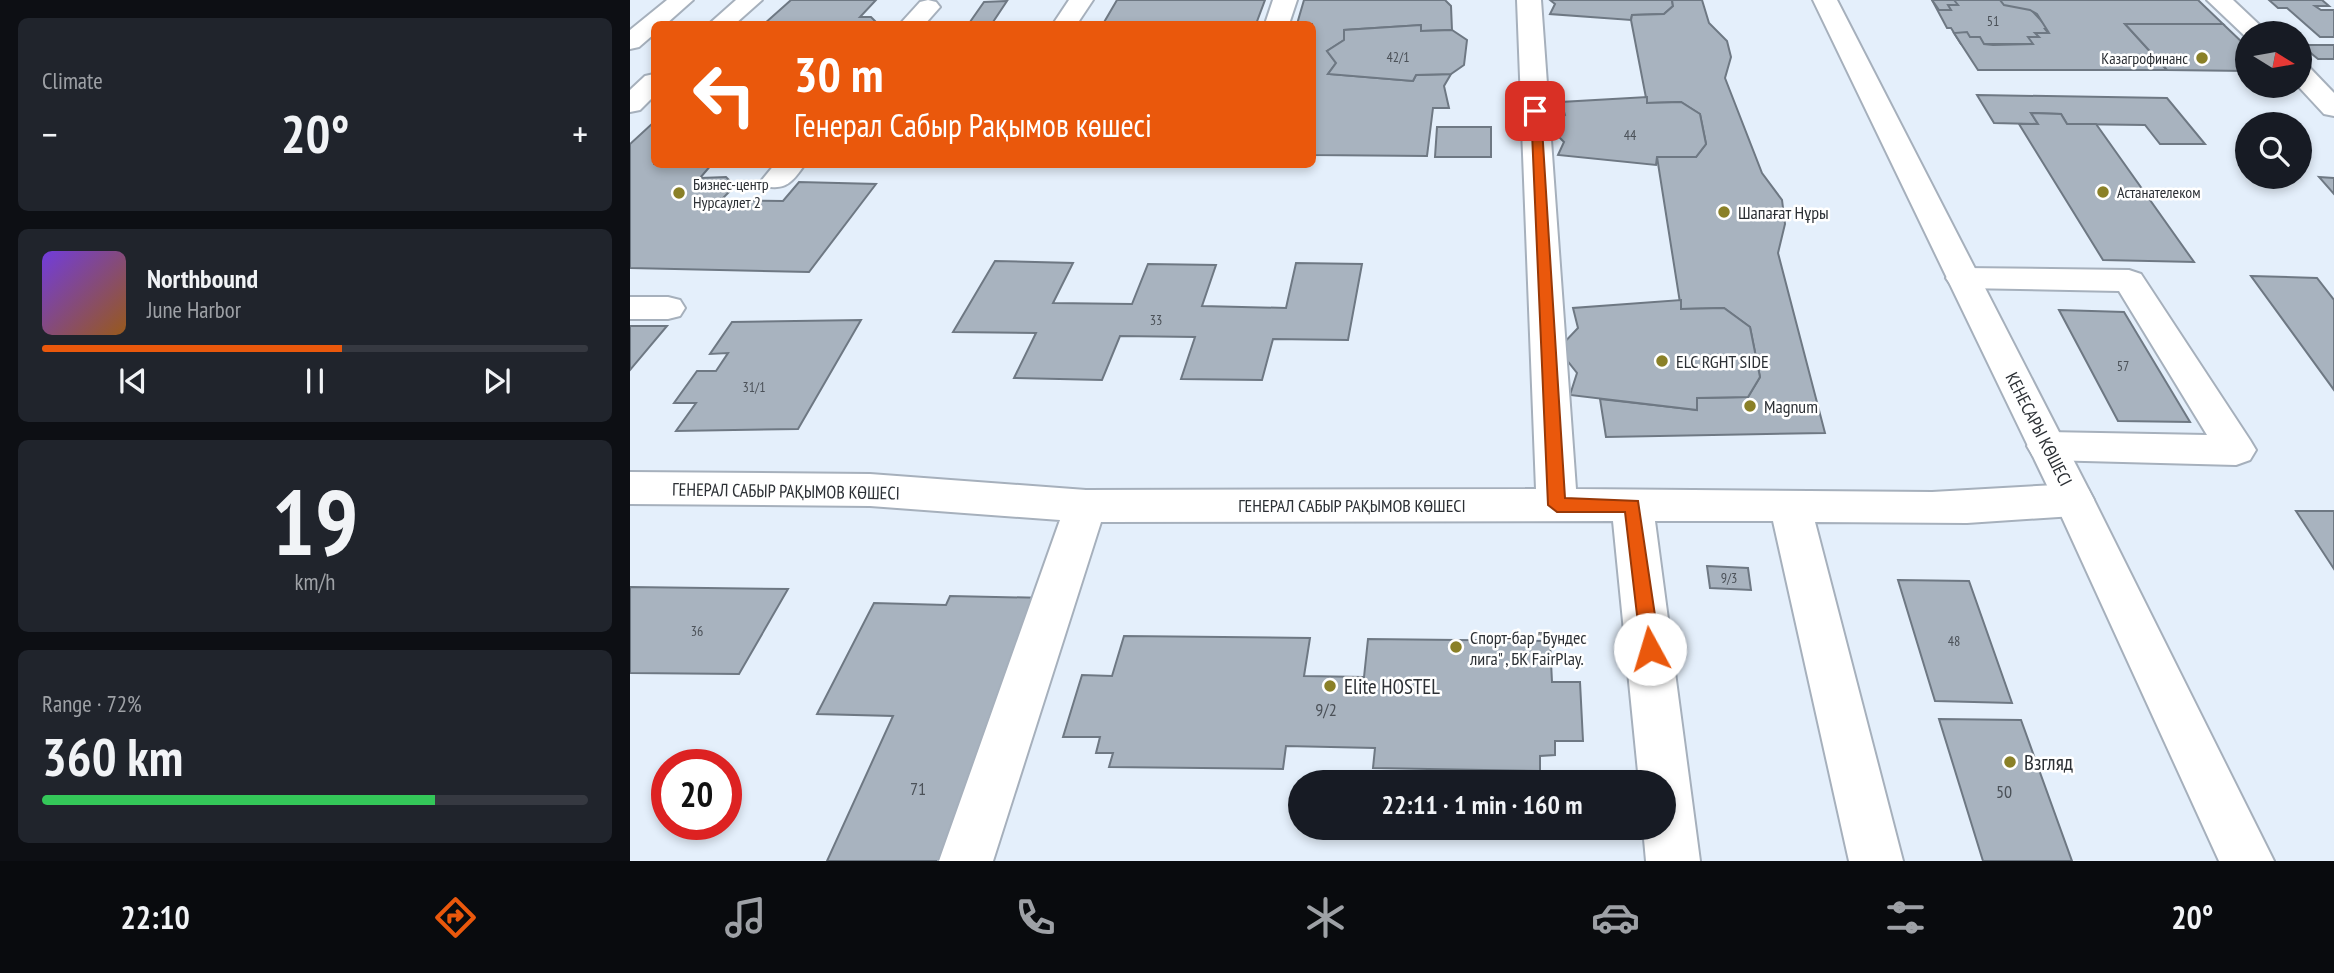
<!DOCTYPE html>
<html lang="en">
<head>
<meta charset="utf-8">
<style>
	body { margin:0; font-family:"PT Sans Narrow",sans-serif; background:#20242c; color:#f1f3f6; height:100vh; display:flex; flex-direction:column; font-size:26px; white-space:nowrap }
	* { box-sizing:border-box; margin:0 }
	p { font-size:23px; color:#9ea1a6 }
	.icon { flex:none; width:38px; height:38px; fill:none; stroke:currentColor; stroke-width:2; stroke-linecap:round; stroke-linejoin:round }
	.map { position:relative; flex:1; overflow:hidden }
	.side { display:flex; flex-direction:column; gap:18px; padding:18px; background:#0d0f14; width:630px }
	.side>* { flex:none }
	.top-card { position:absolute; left:21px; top:21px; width:665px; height:147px; border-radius:10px; box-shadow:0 4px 10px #0003; background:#ea580c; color:#fff; overflow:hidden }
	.needle { width:46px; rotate:101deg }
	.controls { position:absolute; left:1605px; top:21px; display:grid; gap:14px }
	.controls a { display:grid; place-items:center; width:77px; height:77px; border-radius:50%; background:#171b24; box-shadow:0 4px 10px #0003; font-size:35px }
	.speed { position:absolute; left:21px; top:749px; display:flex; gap:14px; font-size:35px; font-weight:700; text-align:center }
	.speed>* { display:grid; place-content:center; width:91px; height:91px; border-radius:50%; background:#171b24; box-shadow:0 4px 10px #0003; line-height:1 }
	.speed .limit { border:10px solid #d22; background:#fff; color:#111 }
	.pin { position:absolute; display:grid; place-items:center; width:60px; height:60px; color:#fff; margin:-30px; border-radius:14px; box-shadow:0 4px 10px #0006 }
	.me { position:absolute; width:77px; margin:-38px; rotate:354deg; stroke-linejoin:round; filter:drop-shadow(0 0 5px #0008) }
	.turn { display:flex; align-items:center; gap:24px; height:147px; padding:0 28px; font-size:32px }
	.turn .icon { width:91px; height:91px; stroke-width:2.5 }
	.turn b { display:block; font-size:49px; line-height:60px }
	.big { font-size:52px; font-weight:700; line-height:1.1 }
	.side .tile { flex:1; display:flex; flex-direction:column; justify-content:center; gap:10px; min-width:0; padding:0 24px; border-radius:10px; background:#20242c }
	.side .dial { align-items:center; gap:0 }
	.dial b { font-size:91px; line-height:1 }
	.song { display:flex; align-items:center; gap:21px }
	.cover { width:84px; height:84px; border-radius:10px; background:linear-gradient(135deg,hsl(260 70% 55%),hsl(30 70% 35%)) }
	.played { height:7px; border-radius:4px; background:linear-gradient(90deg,#ea580c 55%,#363941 55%) }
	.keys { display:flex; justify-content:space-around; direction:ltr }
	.heat { display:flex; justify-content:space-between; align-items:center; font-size:38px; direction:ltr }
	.charge { height:10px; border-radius:5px; background:linear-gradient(90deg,#34c759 72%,#363941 0) }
	.trip { position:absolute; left:658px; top:770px; width:388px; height:70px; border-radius:35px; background:#171b24; box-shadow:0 4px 10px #0003; font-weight:700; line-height:70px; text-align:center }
	.tabs { display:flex; height:112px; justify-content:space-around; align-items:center; background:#090b0e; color:#9ea1a6 }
	.tabs .icon { width:49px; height:49px }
	.tabs .active { color:#ea580c }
	.tabs b { font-size:32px; color:#f1f3f6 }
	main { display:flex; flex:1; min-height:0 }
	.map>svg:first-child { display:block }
</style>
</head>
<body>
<main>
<section class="side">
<div class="tile"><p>Climate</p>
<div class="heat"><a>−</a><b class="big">20°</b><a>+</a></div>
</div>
<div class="tile">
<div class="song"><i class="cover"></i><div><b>Northbound</b><p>June Harbor</p></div></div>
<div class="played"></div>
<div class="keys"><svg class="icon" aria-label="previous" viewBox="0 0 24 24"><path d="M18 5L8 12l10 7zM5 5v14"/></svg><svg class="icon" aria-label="pause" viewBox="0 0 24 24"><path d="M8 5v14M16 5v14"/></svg><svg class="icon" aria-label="next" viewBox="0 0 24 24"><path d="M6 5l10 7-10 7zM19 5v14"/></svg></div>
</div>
<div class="tile dial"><b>19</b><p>km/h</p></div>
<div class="tile"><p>Range · 72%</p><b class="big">360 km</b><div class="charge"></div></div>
</section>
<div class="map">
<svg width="1704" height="861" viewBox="0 0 1704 861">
	<rect width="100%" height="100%" fill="#e4effb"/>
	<g fill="#a8b3bf" stroke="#6e7883" stroke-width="2">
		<path d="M161 0H246L230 17H241L246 22 244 24H134Z"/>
		<path d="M487 0H635L626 24H473Z"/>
		<path d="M674 0H815L821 6 822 30 791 31V25L714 30V40L697 51 706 63 698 74 783 81 786 75 821 74 814 86 819 108H803L797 156 682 155V24H667Z"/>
		<path d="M920 0H1042L1043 6 1034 14 1002 15 1001 20 920 14 925 4Z"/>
		<path d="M1042 0H1072L1079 23 1097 41 1101 57 1095 78 1132 173 1152 200 1155 224 1148 253 1195 433 976 437 970 399 1067 410V398L1118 397 1130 377 1120 327 1094 308 1051 309 1027 157H1066L1076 144 1070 114 1051 102 1017 103 1001 20 1002 15 1034 14 1043 6Z"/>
		<path d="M1302 0H1392L1419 29H1415L1427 44H1331L1321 28H1317Z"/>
		<path d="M1302 0H1324L1328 5H1318L1321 10H1309Z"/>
		<path d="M1370 0H1568L1593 24H1495L1537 70H1348L1324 33 1337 32 1340 37H1350L1354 44 1363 45 1403 44 1398 37H1409L1405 33H1419L1407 14 1400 10 1374 5Z"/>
		<path d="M1639 0H1692L1699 6H1685L1691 10H1704V37H1690L1657 8H1648Z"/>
		<path d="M377 1 363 22H340L354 2Z"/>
		<path d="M1495 24H1593L1617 47V71L1537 70Z"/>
		<path d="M791 25V31L822 30 837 40 834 65 821 74 786 75 783 81 698 74 706 63 697 51 714 40V30Z"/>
		<path d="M1671 45H1704V59H1688Z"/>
		<path d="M1347 95 1537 98 1575 144H1530L1515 125 1437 124 1431 114 1401 113 1408 124 1364 123Z"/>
		<path d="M1017 97V103L1051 102 1070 114 1076 144 1066 157H1027L1026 165 928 155 934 142 919 127 935 115 931 102Z"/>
		<path d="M1401 113 1431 114 1437 124H1466L1564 262 1473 260 1389 124H1408Z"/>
		<path d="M24 122V164H82L70 178 96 177 105 186 91 200 153 201 169 182 246 184 179 272 0 268V144Z"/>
		<path d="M807 127H861V157H805Z"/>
		<path d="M1689 177 1704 178V194Z"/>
		<path d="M365 261 443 263 423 303 502 304 518 264 586 265 572 306 656 308 666 263 732 264 718 340 643 339 632 380 551 379 565 337 490 336 472 380 384 378 406 333 323 332Z"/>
		<path d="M1621 276 1687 278 1704 300V390Z"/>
		<path d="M1051 300V309L1094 308 1120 327 1130 377 1118 397 1067 398V410L940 395 947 373 928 349 948 328 943 308Z"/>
		<path d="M1429 310 1494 312 1560 422 1488 421Z"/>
		<path d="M231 320 168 429 46 431 66 403H44L67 371H86L98 353 80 354 102 322Z"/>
		<path d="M0 326H37L0 370Z"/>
		<path d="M1666 511H1704V569Z"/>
		<path d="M1077 566 1118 568 1121 590 1080 588Z"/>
		<path d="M1268 580 1339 581 1382 703 1305 701Z"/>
		<path d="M0 587 158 589 109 674 0 673Z"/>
		<path d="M320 596 417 598 318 861H197L263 716 187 714 244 603 316 605Z"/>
		<path d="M494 636 680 638 674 676 734 677 738 639 920 641 922 682H950L953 741H925V755L910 756V771L743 768 745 748 656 746 653 769 479 767 483 753H466L470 737H433L452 675 482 676Z"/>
		<path d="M1309 719 1391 720 1442 861H1353Z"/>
	</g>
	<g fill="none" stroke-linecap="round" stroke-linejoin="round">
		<defs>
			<g id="minor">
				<path d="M106 0H132L105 24H79Z"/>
				<path d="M298 0 306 2 310 7 295 24H270L290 2Z"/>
				<path d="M439 0H463L447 24H423Z"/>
				<path d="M643 0H667L659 24H635Z"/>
				<path d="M887 0H911L946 489 1302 492 1444 484 1458 489 1464 500 1458 511 1444 516 1337 523 1185 522 1273 861H1219L1143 521H1025L1070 861H1016L1013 828H1034V782H1009L983 521 471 522 363 861H309L430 520 240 506 0 504V472L240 474 456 490 906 489Z"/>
				<path d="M1577 0H1603L1638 33H1617V38Z"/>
				<path d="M1670 65 1679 67 1704 93V116L1694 114 1668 86Z"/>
				<path d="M24 74V96L10 110 0 112V90L15 76Z"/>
				<path d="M145 164H175C164 180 156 191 136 186L132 180Z"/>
				<path d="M1333 268 1499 270 1511 274 1620 440 1626 450 1620 460 1606 465 1417 460 1403 456 1397 446 1403 436 1417 432 1577 435 1489 291 1333 288 1321 285 1316 278 1321 271Z"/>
				<path d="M0 297H38L50 300 55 308 50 316 38 319H0Z"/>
			</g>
			<g id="major">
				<path d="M37 0H63L36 24H24V34L9 47 0 49V30Z"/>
				<path d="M1183 0H1207L1464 500 1644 861H1589L1424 500Z"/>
			</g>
		</defs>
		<use href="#minor" stroke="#a6b0bc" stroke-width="4"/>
		<use href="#major" stroke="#a6b0bc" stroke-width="4"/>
		<use href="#minor" fill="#fff" fill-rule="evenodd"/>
		<use href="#major" fill="#fff" fill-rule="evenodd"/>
	</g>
	<path fill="#ea580c" stroke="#983908" stroke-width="2" d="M901 109 911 111 935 498 1008 501 1030 649 1027 655 1020 657 1014 655 1011 649 995 512H927L918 505Z"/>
	<g fill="#8a8027" stroke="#fff" stroke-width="2.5">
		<circle cx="1572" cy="58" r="7"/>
		<circle cx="1473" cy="192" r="7"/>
		<circle cx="49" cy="193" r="7"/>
		<circle cx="1094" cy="212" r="7"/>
		<circle cx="1032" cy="361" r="7"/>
		<circle cx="1120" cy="406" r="7"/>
		<circle cx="826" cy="647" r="7"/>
		<circle cx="700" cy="686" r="7"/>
		<circle cx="1380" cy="762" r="7"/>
	</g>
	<g text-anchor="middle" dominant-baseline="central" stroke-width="5" stroke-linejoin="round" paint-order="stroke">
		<g font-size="14" fill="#4b5158">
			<text x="1363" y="21">51</text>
			<text x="768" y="57">42/1</text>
			<text x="1000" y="135">44</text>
			<text x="526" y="320">33</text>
			<text x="1493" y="366">57</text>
			<text x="124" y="387">31/1</text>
			<text x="1099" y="578">9/3</text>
			<text x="67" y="631">36</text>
			<text x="1324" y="641">48</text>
		</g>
		<g font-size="16" fill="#2c3035" stroke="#fff" text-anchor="start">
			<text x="1558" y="58" text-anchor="end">Казагрофинанс</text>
			<text x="63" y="184">Бизнес-центр<tspan x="63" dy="18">Нурсаулет 2</tspan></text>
			<text x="1487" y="192">Астанателеком</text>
		</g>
		<g font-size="18" fill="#2c3035" stroke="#fff" text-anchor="start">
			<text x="1108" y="212">Шапағат Нұры</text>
			<text x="1046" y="361">ELC RGHT SIDE</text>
			<text x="1134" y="406">Magnum</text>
			<text x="840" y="637">Спорт-бар "Бундес<tspan x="840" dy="21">лига" , БК FairPlay.</tspan></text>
		</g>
		<g font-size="18" fill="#2c3035" stroke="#fff">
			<text transform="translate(1409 429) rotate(63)">КЕНЕСАРЫ КӨШЕСІ</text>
			<text transform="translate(156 491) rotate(1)">ГЕНЕРАЛ САБЫР РАҚЫМОВ КӨШЕСІ</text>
			<text x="722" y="505">ГЕНЕРАЛ САБЫР РАҚЫМОВ КӨШЕСІ</text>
		</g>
		<g font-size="18" fill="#4b5158">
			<text x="696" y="709">9/2</text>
			<text x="288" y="788">71</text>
			<text x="1374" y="791">50</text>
		</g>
		<g font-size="21" fill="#2c3035" stroke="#fff" text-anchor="start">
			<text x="714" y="686">Elite HOSTEL</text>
			<text x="1394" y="762">Взгляд</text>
		</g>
	</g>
</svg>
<div class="controls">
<a><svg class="needle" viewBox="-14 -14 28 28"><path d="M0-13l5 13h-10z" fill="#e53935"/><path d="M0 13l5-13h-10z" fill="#9ea1a6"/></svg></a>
<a><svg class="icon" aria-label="search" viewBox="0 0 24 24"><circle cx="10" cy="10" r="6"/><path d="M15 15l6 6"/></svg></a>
</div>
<div class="speed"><div class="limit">20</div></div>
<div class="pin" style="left:905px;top:111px;background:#d93025"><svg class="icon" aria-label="arrive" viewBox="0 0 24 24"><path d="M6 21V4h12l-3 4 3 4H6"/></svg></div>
<svg class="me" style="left:1020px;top:649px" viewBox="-20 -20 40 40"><circle r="19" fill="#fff"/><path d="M0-13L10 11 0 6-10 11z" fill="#ea580c"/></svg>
<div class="trip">22:11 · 1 min · 160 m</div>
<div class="top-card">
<div class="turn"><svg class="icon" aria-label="left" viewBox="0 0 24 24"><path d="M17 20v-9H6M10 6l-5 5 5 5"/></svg><div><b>30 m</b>Генерал Сабыр Рақымов көшесі</div></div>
</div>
</div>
</main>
<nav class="tabs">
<b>22:10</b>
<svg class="icon active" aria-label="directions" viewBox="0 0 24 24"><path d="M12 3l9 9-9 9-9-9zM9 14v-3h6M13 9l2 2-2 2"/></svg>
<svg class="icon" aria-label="music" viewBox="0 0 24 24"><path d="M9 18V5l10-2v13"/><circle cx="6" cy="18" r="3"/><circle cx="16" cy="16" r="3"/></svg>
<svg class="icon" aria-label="phone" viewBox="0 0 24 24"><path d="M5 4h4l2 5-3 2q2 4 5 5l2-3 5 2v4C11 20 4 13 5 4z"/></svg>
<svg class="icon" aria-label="climate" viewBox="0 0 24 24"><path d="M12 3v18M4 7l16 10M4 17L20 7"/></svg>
<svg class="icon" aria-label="car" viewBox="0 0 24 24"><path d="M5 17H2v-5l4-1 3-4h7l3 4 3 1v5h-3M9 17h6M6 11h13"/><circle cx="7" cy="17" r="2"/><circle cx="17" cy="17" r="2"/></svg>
<svg class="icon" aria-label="filters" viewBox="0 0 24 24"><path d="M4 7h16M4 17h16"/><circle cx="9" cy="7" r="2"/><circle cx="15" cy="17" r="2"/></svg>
<b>20°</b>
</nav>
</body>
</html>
